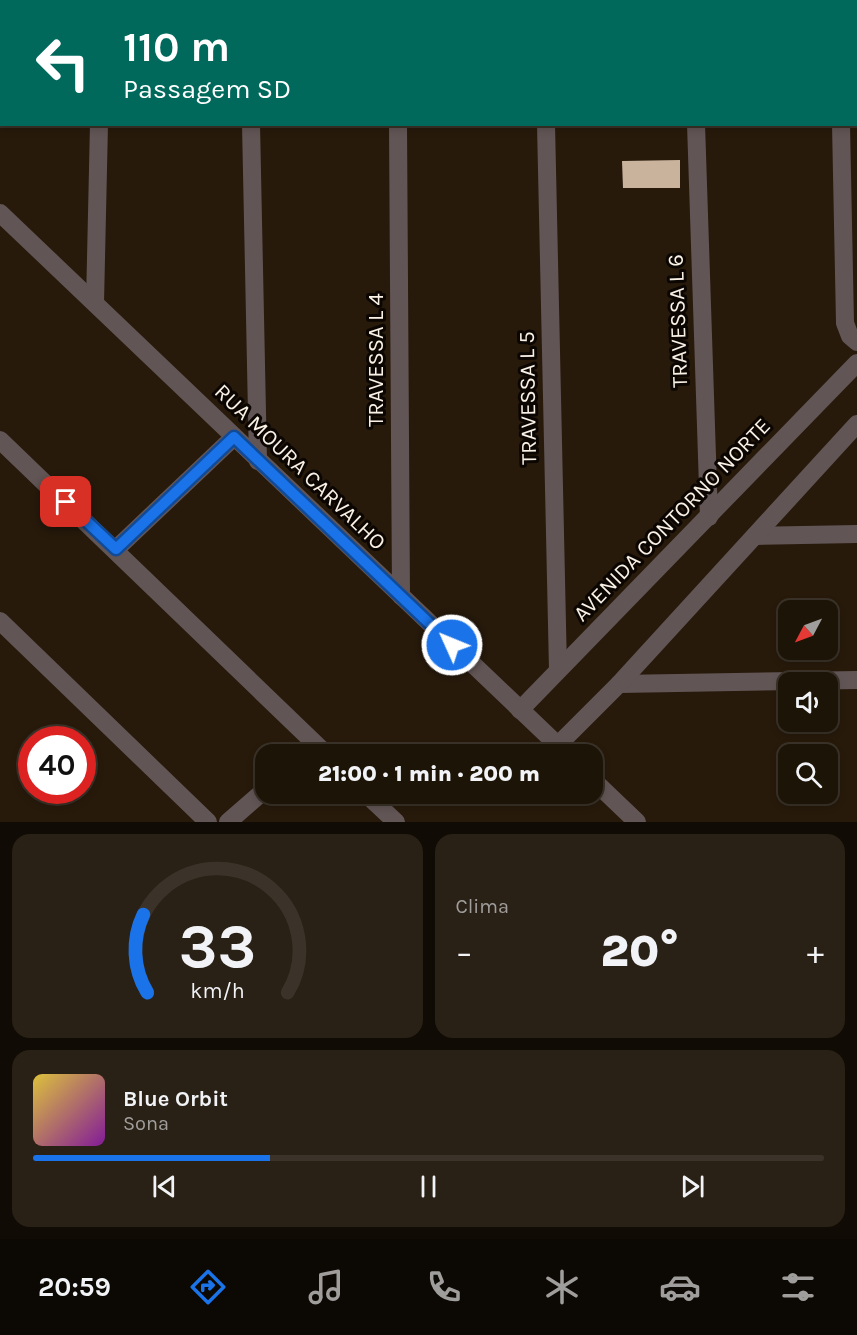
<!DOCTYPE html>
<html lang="pt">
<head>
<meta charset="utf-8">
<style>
	body { margin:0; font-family:Karla,sans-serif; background:#2a2116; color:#f1f3f6; height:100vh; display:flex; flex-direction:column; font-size:22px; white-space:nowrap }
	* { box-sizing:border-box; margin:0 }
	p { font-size:20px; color:#a09e9c }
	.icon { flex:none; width:33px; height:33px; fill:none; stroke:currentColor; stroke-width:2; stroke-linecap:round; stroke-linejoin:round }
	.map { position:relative; height:822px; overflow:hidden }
	.sheet { display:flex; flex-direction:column; gap:12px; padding:12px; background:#100b04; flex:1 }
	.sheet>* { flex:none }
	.top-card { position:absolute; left:0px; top:0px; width:858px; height:126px; box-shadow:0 3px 9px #0003,0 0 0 2px #3b3329; background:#00695c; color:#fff; overflow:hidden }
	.needle { width:39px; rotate:229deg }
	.fabs { position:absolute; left:778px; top:600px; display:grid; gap:12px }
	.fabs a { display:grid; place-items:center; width:60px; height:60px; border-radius:12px; background:#1d1408; box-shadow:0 3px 9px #0003,0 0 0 2px #3b3329; font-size:30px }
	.speed { position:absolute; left:18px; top:726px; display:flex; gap:12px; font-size:30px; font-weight:700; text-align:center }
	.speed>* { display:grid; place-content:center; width:78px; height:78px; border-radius:50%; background:#1d1408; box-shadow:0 3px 9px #0003,0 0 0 2px #3b3329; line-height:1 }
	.speed .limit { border:9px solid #d22; background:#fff; color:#111 }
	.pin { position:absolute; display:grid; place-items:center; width:51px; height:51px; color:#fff; margin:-26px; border-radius:12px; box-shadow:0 3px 9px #0006 }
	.me { position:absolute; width:66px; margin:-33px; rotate:314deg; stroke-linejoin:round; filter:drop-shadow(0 0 4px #0008) }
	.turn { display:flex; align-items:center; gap:21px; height:126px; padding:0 24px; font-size:27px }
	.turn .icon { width:78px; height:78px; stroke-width:2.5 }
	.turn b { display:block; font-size:42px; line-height:51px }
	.big { font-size:45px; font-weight:800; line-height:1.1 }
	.sheet .widget { flex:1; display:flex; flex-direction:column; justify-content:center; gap:9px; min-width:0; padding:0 21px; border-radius:18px; background:#2a2116 }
	.sheet .dial { align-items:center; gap:0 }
	.dial svg { height:156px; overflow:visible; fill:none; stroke:#3b3329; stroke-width:7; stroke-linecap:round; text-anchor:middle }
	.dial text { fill:#f1f3f6; stroke:none }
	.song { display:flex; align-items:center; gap:18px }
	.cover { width:72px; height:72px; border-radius:9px; background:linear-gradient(135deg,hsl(50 70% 55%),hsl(290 70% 35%)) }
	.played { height:6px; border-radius:3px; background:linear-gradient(90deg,#1a73e8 30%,#3b3329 30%) }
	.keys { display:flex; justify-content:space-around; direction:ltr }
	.heat { display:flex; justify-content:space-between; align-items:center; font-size:33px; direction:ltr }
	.sheet .tiles { flex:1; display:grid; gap:12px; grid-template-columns:1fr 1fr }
	.widget:last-child { grid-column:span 2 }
	.trip { position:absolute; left:255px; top:744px; width:348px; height:60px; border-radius:18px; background:#1d1408; box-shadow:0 3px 9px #0003,0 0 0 2px #3b3329; font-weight:800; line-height:60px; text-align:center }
	.menu { display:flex; height:96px; justify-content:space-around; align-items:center; background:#0c0803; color:#a09e9c }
	.menu .icon { width:42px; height:42px }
	.menu .current { color:#1a73e8 }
	.menu b { font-size:27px; color:#f1f3f6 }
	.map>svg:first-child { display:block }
</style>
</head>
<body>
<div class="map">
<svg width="857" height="822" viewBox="0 0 857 822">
	<rect width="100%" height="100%" fill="#271a0b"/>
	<path fill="#cab39d" d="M680 160V188H623L622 161Z"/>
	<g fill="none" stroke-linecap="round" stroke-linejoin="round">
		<g stroke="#625556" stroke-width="18">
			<path d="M248 0V2"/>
			<path d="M397 0V2"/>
			<path d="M466 0 469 2"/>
			<path d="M650 0 653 2"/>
			<path d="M691 0V2"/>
			<path d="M838 0V2"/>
			<path d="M102 2V0"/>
			<path d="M251 124 258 461"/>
			<path d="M398 124 401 596"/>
			<path d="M546 124 558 670"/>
			<path d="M696 124 709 517"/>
			<path d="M841 124 845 323 850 336 857 342"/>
			<path d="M0 213 567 754"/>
			<path d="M95 303 99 124"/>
			<path d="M0 440 326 754"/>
			<path d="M755 536 857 534"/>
			<path d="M116 549 234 437"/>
			<path d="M0 621 208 822"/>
			<path d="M619 684 857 680"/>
			<path d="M520 710 857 363"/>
			<path d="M558 745 619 684 857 424"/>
			<path d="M592 779 637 822"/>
			<path d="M366 794 396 822"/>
			<path d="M228 822 266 789"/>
		</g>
	</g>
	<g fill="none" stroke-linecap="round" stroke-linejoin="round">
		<defs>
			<path id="route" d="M66 502 116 549 234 437 452 645"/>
		</defs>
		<use href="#route" stroke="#114b97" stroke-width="15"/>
		<use href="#route" stroke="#1a73e8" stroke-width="10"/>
	</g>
	<g text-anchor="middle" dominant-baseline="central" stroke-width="6" stroke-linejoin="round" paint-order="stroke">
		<g font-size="22" fill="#f9f0e6" stroke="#0b0602">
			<text transform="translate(678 321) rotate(-92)">TRAVESSA L 6</text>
			<text transform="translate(376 360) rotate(-90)">TRAVESSA L 4</text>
			<text transform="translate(528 398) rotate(-91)">TRAVESSA L 5</text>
			<text transform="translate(300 467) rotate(44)">RUA MOURA CARVALHO</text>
			<text transform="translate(672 520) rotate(-46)">AVENIDA CONTORNO NORTE</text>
		</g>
	</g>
</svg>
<div class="fabs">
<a><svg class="needle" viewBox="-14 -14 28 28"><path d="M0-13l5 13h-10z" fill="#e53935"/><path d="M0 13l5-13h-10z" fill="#a09e9c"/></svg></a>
<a><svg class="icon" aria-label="sound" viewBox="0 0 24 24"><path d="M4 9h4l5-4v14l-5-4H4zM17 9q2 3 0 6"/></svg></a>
<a><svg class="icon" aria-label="search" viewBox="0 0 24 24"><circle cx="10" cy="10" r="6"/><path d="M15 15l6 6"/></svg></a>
</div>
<div class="speed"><div class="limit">40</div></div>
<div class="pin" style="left:66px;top:502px;background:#d93025"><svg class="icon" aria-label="arrive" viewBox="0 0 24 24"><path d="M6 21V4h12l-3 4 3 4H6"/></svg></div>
<svg class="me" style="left:452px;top:645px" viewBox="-20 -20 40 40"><circle r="17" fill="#1a73e8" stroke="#fff" stroke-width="3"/><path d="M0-11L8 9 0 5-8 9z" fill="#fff"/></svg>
<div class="trip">21:00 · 1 min · 200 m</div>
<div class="top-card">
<div class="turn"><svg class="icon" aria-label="left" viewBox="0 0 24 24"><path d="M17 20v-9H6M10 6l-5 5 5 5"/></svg><div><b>110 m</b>Passagem SD</div></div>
</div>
</div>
<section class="sheet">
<div class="tiles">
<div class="widget dial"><svg viewBox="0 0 100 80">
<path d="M14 69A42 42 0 1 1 86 69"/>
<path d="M14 69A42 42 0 0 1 12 29" stroke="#1a73e8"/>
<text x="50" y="56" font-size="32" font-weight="700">33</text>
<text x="50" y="72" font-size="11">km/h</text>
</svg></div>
<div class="widget"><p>Clima</p>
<div class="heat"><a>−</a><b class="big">20°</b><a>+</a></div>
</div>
<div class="widget">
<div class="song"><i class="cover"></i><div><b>Blue Orbit</b><p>Sona</p></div></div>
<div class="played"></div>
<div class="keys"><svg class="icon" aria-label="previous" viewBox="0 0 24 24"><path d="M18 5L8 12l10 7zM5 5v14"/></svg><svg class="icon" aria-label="pause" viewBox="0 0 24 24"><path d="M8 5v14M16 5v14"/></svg><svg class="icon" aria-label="next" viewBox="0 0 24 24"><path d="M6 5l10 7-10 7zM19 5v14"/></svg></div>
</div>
</div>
</section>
<nav class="menu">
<b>20:59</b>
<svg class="icon current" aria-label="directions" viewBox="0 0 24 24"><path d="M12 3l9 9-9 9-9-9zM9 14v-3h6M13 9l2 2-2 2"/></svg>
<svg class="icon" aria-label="music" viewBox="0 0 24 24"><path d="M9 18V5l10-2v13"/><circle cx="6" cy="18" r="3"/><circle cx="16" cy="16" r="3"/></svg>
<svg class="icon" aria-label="phone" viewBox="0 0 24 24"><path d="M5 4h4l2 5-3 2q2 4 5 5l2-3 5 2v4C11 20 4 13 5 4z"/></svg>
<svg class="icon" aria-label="climate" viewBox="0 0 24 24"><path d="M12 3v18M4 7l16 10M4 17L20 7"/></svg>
<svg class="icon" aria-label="car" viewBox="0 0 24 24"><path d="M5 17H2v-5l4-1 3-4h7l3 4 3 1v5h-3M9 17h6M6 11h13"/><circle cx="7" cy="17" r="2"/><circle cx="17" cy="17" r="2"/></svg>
<svg class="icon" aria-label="filters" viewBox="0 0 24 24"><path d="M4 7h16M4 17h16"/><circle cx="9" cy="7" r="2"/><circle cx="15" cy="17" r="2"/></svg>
</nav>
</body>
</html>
